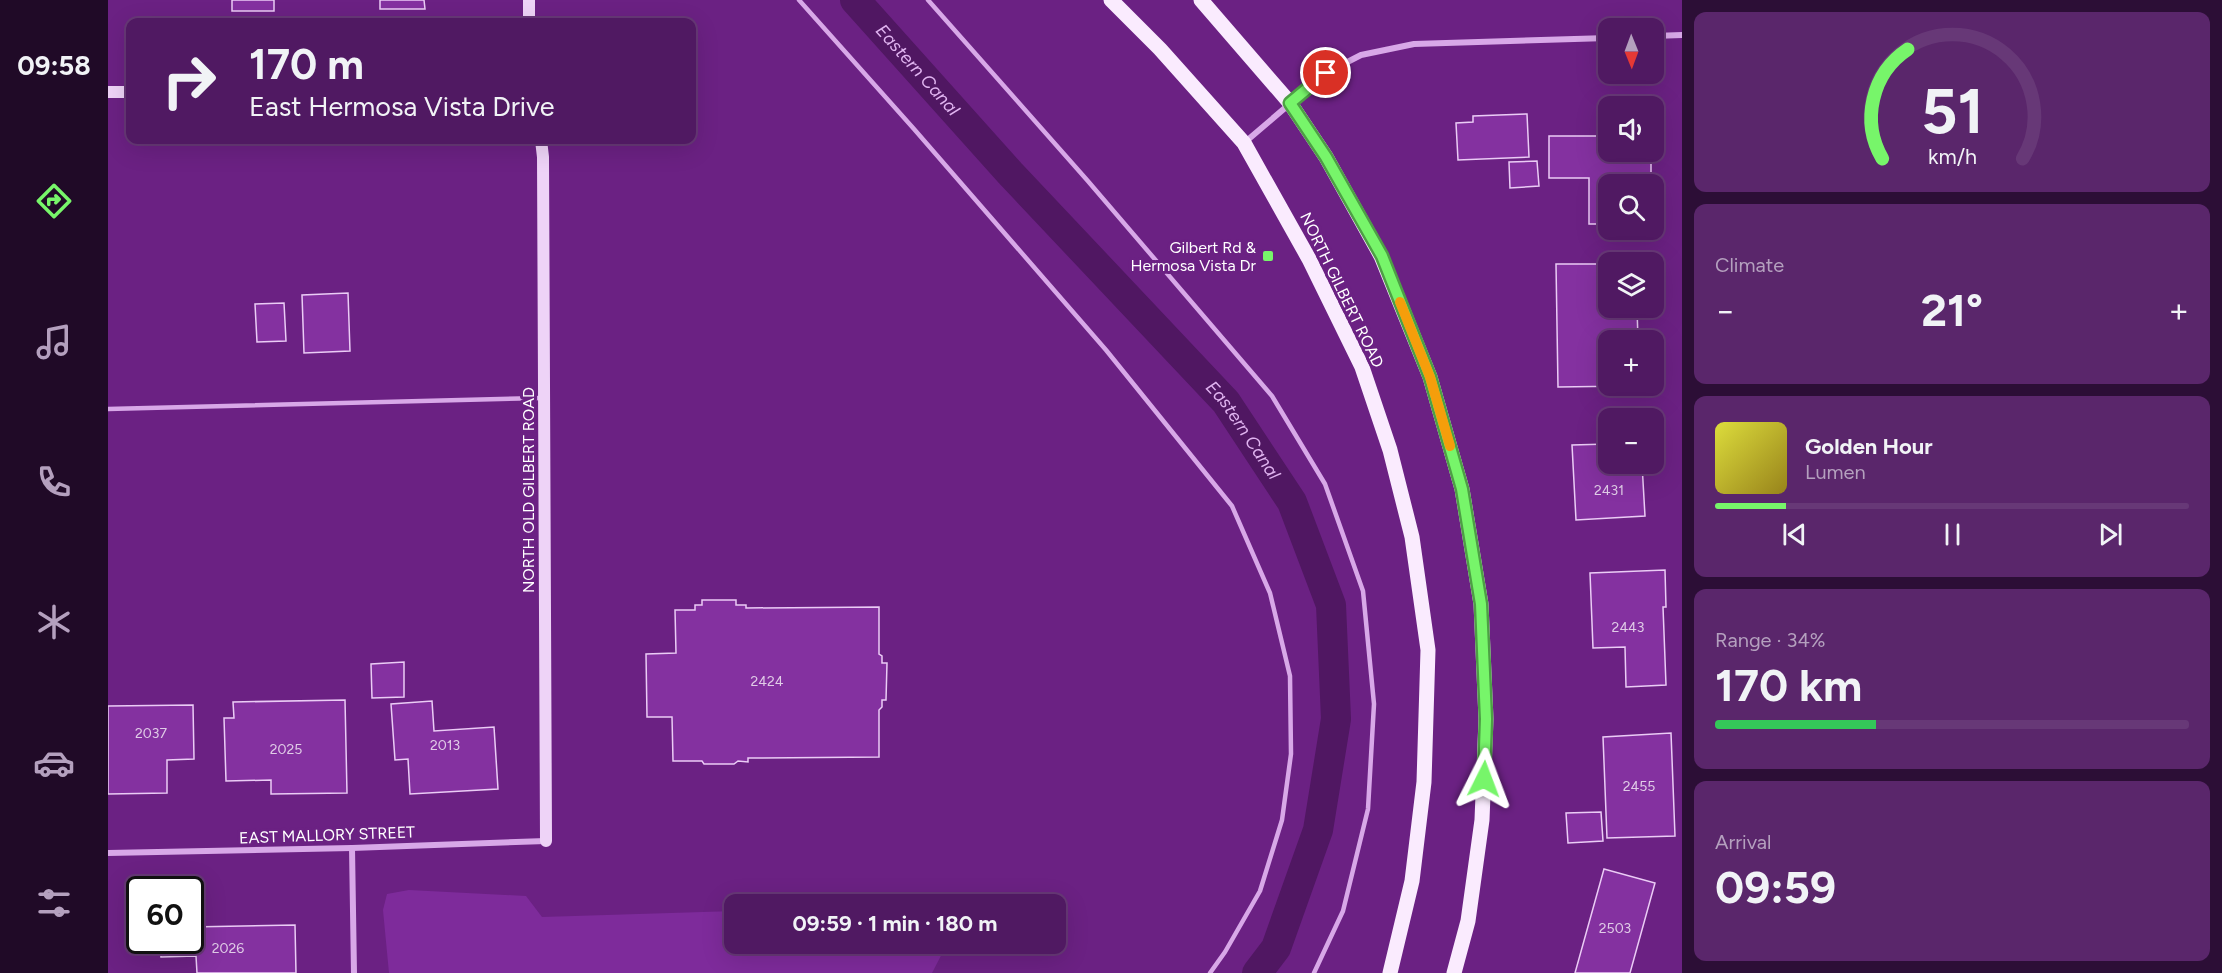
<!DOCTYPE html>
<html lang="en">
<head>
<meta charset="utf-8">
<style>
	body { margin:0; font-family:Figtree,sans-serif; background:#5a266b; color:#f1f3f6; height:100vh; display:flex; flex-direction:column; font-size:22px; white-space:nowrap }
	* { box-sizing:border-box; margin:0 }
	p { font-size:20px; color:#b4a0be }
	.icon { flex:none; width:33px; height:33px; fill:none; stroke:currentColor; stroke-width:2; stroke-linecap:round; stroke-linejoin:round }
	.map { position:relative; flex:1; overflow:hidden }
	.details { display:flex; flex-direction:column; gap:12px; padding:12px; background:#2c0e36; width:540px }
	.details>* { flex:none }
	.banner { position:absolute; left:18px; top:18px; width:570px; height:126px; border-radius:12px; box-shadow:0 6px 24px #0002,0 0 0 2px #673877; background:#501962; color:#f1f3f6; overflow:hidden }
	.needle { width:39px; rotate:179deg }
	.buttons { position:absolute; left:1490px; top:18px; display:grid; gap:12px }
	.buttons a { display:grid; place-items:center; width:66px; height:66px; border-radius:12px; background:#501962; box-shadow:0 6px 24px #0002,0 0 0 2px #673877; font-size:30px }
	.speed { position:absolute; left:18px; top:876px; display:flex; gap:12px; font-size:30px; font-weight:700; text-align:center }
	.speed>* { display:grid; place-content:center; width:78px; height:78px; border-radius:50%; background:#501962; box-shadow:0 6px 24px #0002,0 0 0 2px #673877; line-height:1 }
	.speed .limit { border:3px solid #111; border-radius:9px; background:#fff; color:#111 }
	.pin { position:absolute; display:grid; place-items:center; width:51px; height:51px; color:#fff; margin:-26px; border:3px solid #fff; border-radius:50%; box-shadow:0 2px 6px #0007 }
	.me { position:absolute; width:66px; margin:-33px; rotate:3deg; stroke-linejoin:round; filter:drop-shadow(0 0 4px #0008) }
	.turn { display:flex; align-items:center; gap:21px; height:126px; padding:0 24px; font-size:27px }
	.turn .icon { width:78px; height:78px; stroke-width:2.5 }
	.turn b { display:block; font-size:42px; line-height:51px }
	.big { font-size:45px; font-weight:700; line-height:1.1 }
	.details .widget { flex:1; display:flex; flex-direction:column; justify-content:center; gap:9px; min-width:0; padding:0 21px; border-radius:12px; background:#5a266b }
	.details .dial { align-items:center; gap:0 }
	.dial svg { height:156px; overflow:visible; fill:none; stroke:#673877; stroke-width:7; stroke-linecap:round; text-anchor:middle }
	.dial text { fill:#f1f3f6; stroke:none }
	.song { display:flex; align-items:center; gap:18px }
	.cover { width:72px; height:72px; border-radius:9px; background:linear-gradient(135deg,hsl(60 70% 55%),hsl(50 70% 35%)) }
	.played { height:6px; border-radius:3px; background:linear-gradient(90deg,#77f56a 15%,#673877 15%) }
	.keys { display:flex; justify-content:space-around; direction:ltr }
	.heat { display:flex; justify-content:space-between; align-items:center; font-size:33px; direction:ltr }
	.charge { height:9px; border-radius:4px; background:linear-gradient(90deg,#34c759 34%,#673877 0) }
	.trip { position:absolute; left:616px; top:894px; width:342px; height:60px; border-radius:12px; background:#501962; box-shadow:0 6px 24px #0002,0 0 0 2px #673877; font-weight:700; line-height:60px; text-align:center }
	main { display:flex; flex:1; min-height:0 }
	.menu { display:flex; flex-direction:column; width:108px; justify-content:space-around; align-items:center; background:#200a27; color:#b4a0be }
	.menu .icon { width:42px; height:42px }
	.menu .active { color:#77f56a }
	.menu b { font-size:27px; color:#f1f3f6 }
	.map>svg:first-child { display:block }
</style>
</head>
<body>
<main>
<nav class="menu">
<b>09:58</b>
<svg class="icon active" aria-label="directions" viewBox="0 0 24 24"><path d="M12 3l9 9-9 9-9-9zM9 14v-3h6M13 9l2 2-2 2"/></svg>
<svg class="icon" aria-label="music" viewBox="0 0 24 24"><path d="M9 18V5l10-2v13"/><circle cx="6" cy="18" r="3"/><circle cx="16" cy="16" r="3"/></svg>
<svg class="icon" aria-label="phone" viewBox="0 0 24 24"><path d="M5 4h4l2 5-3 2q2 4 5 5l2-3 5 2v4C11 20 4 13 5 4z"/></svg>
<svg class="icon" aria-label="climate" viewBox="0 0 24 24"><path d="M12 3v18M4 7l16 10M4 17L20 7"/></svg>
<svg class="icon" aria-label="car" viewBox="0 0 24 24"><path d="M5 17H2v-5l4-1 3-4h7l3 4 3 1v5h-3M9 17h6M6 11h13"/><circle cx="7" cy="17" r="2"/><circle cx="17" cy="17" r="2"/></svg>
<svg class="icon" aria-label="filters" viewBox="0 0 24 24"><path d="M4 7h16M4 17h16"/><circle cx="9" cy="7" r="2"/><circle cx="15" cy="17" r="2"/></svg>
</nav>
<div class="map">
<svg width="1574" height="973" viewBox="0 0 1574 973">
	<rect width="100%" height="100%" fill="#6b2183"/>
	<path fill="#7e2b9b" d="M301 890 418 896 434 917 627 911V944H839L824 973H281L275 910 279 894Z"/>
	<g fill="none" stroke-linecap="round" stroke-linejoin="round">
		<path stroke="#501762" stroke-width="30" id="s1" d="M747 0 902 173 1118 402 1184 502 1223 605 1228 719 1210 830 1168 948 1149 973"/>
	</g>
	<g fill="#8431a0" stroke="#ebccf6" stroke-width="1.5">
		<rect x="124" y="0" width="42" height="11"/>
		<path d="M272 0H316L317 9H272Z"/>
		<path d="M1419 114 1421 157 1350 160 1348 123 1365 122V116Z"/>
		<path d="M1441 136H1500V152H1524V157H1543V184H1500V224H1481V178H1441Z"/>
		<path d="M1429 161 1431 186 1402 188 1401 162Z"/>
		<path d="M1448 264H1500V308H1529L1530 340H1500V386H1520L1450 387Z"/>
		<path d="M240 293 242 351 196 353 194 295Z"/>
		<path d="M176 303 178 341 149 342 147 304Z"/>
		<path d="M1553 428 1555 461H1545V429Z"/>
		<path d="M1500 444V464H1534L1537 516 1468 520 1464 445Z"/>
		<path d="M1557 570 1558 607H1555L1558 685 1518 687 1517 647 1485 648 1482 573Z"/>
		<path d="M594 600H628V605H638V608L771 607V654L774 656V663H779L778 700H774V707L771 710V757L640 758V762L630 761 626 764H596L594 761H565L564 717H539L538 654 568 653 567 610H587V605H594Z"/>
		<path d="M296 662V697L264 698 263 664Z"/>
		<path d="M237 700 239 793 163 794V780L118 781 116 718H126L125 702Z"/>
		<path d="M324 701 326 731 386 727 390 789 302 794 300 759 287 760 283 704Z"/>
		<path d="M85 705 86 759 59 760V793L0 794V706Z"/>
		<path d="M1563 733 1567 836 1499 838 1495 737Z"/>
		<path d="M1493 812 1495 841 1460 843 1458 813Z"/>
		<path d="M1496 869 1547 883 1522 973H1467Z"/>
		<path d="M187 925 188 973H89L88 956 53 957 52 940H82V927Z"/>
	</g>
	<g fill="none" stroke-linecap="round" stroke-linejoin="round">
		<g stroke="#d8a8e8" stroke-width="4.5">
			<path d="M691 0 806 129 998 350 1124 506 1162 593 1182 676 1183 754 1174 820 1152 891 1117 952 1102 973"/>
			<path d="M820 0 979 180 1164 396 1217 484 1255 591 1266 704 1260 809 1235 911 1206 973"/>
			<path d="M0 409 434 398"/>
		</g>
		<g stroke="#d8a8e8" stroke-width="6">
			<path d="M1545 36 1574 35"/>
			<path d="M1136 143 1218 73 1253 55 1306 44 1500 38"/>
			<path d="M244 848 246 973"/>
			<path d="M0 853 244 848 438 841"/>
		</g>
		<g stroke="#eed3f7" stroke-width="12">
			<path d="M421 22V0"/>
			<path d="M0 92H22"/>
			<path d="M433 140 435 157 438 841"/>
		</g>
		<g stroke="#faebfe" stroke-width="15">
			<path d="M1003 0 1052 49 1136 143 1201 259 1254 367 1282 450 1304 537 1320 650 1316 782 1304 881 1282 973"/>
			<path d="M1093 0 1182 103 1218 157 1273 256 1322 377 1354 489 1373 604 1378 719 1374 820 1360 921 1346 973"/>
		</g>
	</g>
	<g fill="none" stroke-linecap="round" stroke-linejoin="round">
		<defs>
			<path id="route" d="M1218 73 1182 103 1218 157 1274 256 1322 377 1354 489 1373 604 1378 719 1376 779"/>
		</defs>
		<use href="#route" stroke="#4d9f45" stroke-width="15"/>
		<use href="#route" stroke="#77f56a" stroke-width="10"/>
		<path stroke="#f59e0b" stroke-width="10" d="M1292 302 1322 377 1342 446"/>
	</g>
	<rect fill="#77f56a" stroke="#6b2183" stroke-width="2" x="1154" y="250" width="12" height="12" rx="3"/>
	<g text-anchor="middle" dominant-baseline="central" stroke-width="6" stroke-linejoin="round" paint-order="stroke">
		<g font-size="14" fill="#e0cce7">
			<text x="1501" y="490">2431</text>
			<text x="1520" y="627">2443</text>
			<text x="659" y="681">2424</text>
			<text x="43" y="733">2037</text>
			<text x="337" y="745">2013</text>
			<text x="178" y="749">2025</text>
			<text x="1531" y="786">2455</text>
			<text x="1507" y="928">2503</text>
			<text x="120" y="948">2026</text>
		</g>
		<g font-size="16" fill="#fff" stroke="#6b2183" text-anchor="end">
			<text x="1148" y="247">Gilbert Rd &amp;<tspan x="1148" dy="18">Hermosa Vista Dr</tspan></text>
		</g>
		<g font-size="16" fill="#fff" stroke="#6b2183">
			<text transform="translate(1234 290) rotate(64)">NORTH GILBERT ROAD</text>
			<text transform="translate(420 490) rotate(-90)">NORTH OLD GILBERT ROAD</text>
			<text transform="translate(219 835) rotate(-2)">EAST MALLORY STREET</text>
		</g>
		<g font-size="18" font-style="italic" fill="#e0b4f0" stroke="#6b2183">
			<text stroke="none"><textPath href="#s1" startOffset="94">Eastern Canal</textPath></text>
			<text stroke="none"><textPath href="#s1" startOffset="580">Eastern Canal</textPath></text>
		</g>
	</g>
</svg>
<div class="buttons">
<a><svg class="needle" viewBox="-14 -14 28 28"><path d="M0-13l5 13h-10z" fill="#e53935"/><path d="M0 13l5-13h-10z" fill="#b4a0be"/></svg></a>
<a><svg class="icon" aria-label="sound" viewBox="0 0 24 24"><path d="M4 9h4l5-4v14l-5-4H4zM17 9q2 3 0 6"/></svg></a>
<a><svg class="icon" aria-label="search" viewBox="0 0 24 24"><circle cx="10" cy="10" r="6"/><path d="M15 15l6 6"/></svg></a>
<a><svg class="icon" aria-label="layers" viewBox="0 0 24 24"><path d="M12 4l9 5-9 5-9-5zM3 14l9 5 9-5"/></svg></a>
<a>+</a>
<a>−</a>
</div>
<div class="speed"><div class="limit">60</div></div>
<div class="pin" style="left:1218px;top:73px;background:#d93025"><svg class="icon" aria-label="arrive" viewBox="0 0 24 24"><path d="M6 21V4h12l-3 4 3 4H6"/></svg></div>
<svg class="me" style="left:1376px;top:779px" viewBox="-20 -20 40 40"><path d="M0-17L14 15 0 8-14 15z" fill="#77f56a" stroke="#fff" stroke-width="4"/></svg>
<div class="trip">09:59 · 1 min · 180 m</div>
<div class="banner">
<div class="turn"><svg class="icon" aria-label="right" viewBox="0 0 24 24"><path d="M7 20v-9h11M14 6l5 5-5 5"/></svg><div><b>170 m</b>East Hermosa Vista Drive</div></div>
</div>
</div>
<section class="details">
<div class="widget dial"><svg viewBox="0 0 100 80">
<path d="M14 69A42 42 0 1 1 86 69"/>
<path d="M14 69A42 42 0 0 1 27 13" stroke="#77f56a"/>
<text x="50" y="56" font-size="32" font-weight="700">51</text>
<text x="50" y="72" font-size="11">km/h</text>
</svg></div>
<div class="widget"><p>Climate</p>
<div class="heat"><a>−</a><b class="big">21°</b><a>+</a></div>
</div>
<div class="widget">
<div class="song"><i class="cover"></i><div><b>Golden Hour</b><p>Lumen</p></div></div>
<div class="played"></div>
<div class="keys"><svg class="icon" aria-label="previous" viewBox="0 0 24 24"><path d="M18 5L8 12l10 7zM5 5v14"/></svg><svg class="icon" aria-label="pause" viewBox="0 0 24 24"><path d="M8 5v14M16 5v14"/></svg><svg class="icon" aria-label="next" viewBox="0 0 24 24"><path d="M6 5l10 7-10 7zM19 5v14"/></svg></div>
</div>
<div class="widget"><p>Range · 34%</p><b class="big">170 km</b><div class="charge"></div></div>
<div class="widget"><p>Arrival</p><b class="big">09:59</b></div>
</section>
</main>
</body>
</html>
